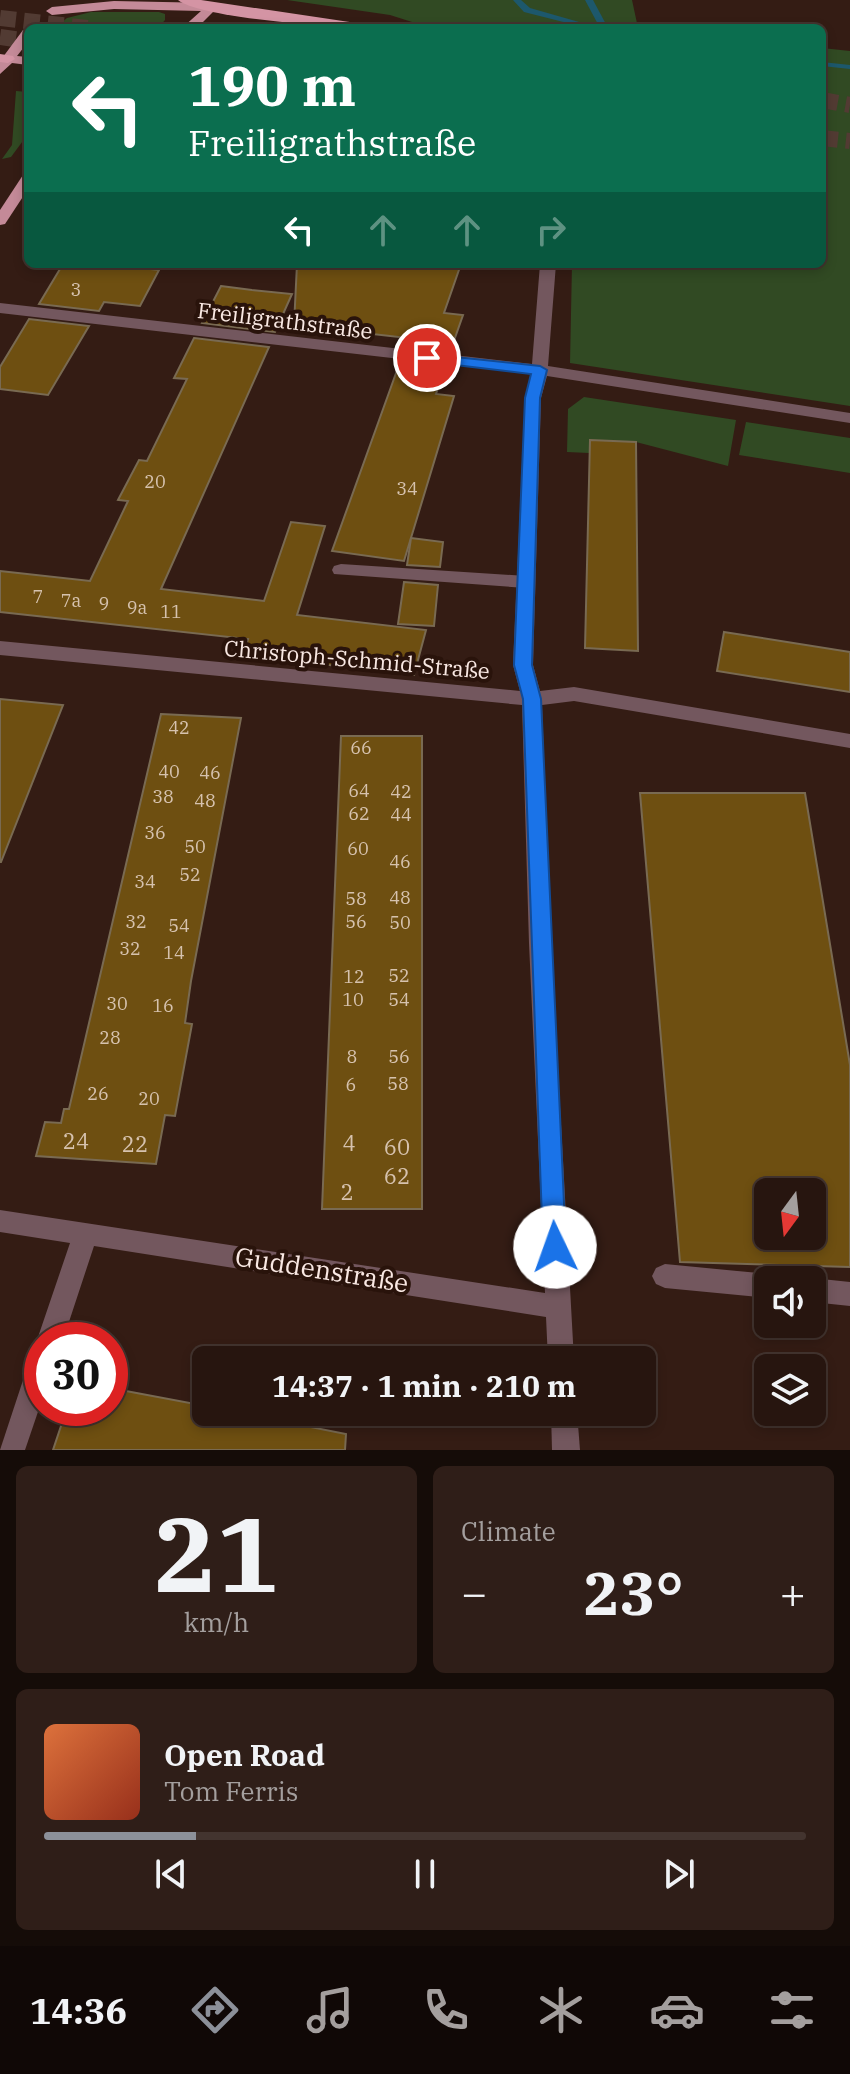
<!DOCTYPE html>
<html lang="en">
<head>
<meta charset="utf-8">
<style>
	body { margin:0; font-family:"IBM Plex Serif",serif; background:#2f1e18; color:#f1f3f6; height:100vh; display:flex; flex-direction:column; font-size:30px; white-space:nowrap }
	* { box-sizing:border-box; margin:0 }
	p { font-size:26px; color:#a49f9e }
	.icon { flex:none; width:44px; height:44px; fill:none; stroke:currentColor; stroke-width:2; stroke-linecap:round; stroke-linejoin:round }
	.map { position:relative; height:1450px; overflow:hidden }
	.sheet { display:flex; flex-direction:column; gap:16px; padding:16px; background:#150c08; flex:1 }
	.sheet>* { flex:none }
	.hud { position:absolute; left:24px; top:24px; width:802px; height:244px; border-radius:12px; box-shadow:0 4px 12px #0003,0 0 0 2px #43342f; background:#0b6e4f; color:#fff; overflow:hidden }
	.needle { width:52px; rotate:195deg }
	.tools { position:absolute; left:754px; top:1178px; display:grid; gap:16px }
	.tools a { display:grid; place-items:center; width:72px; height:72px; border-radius:12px; background:#27150f; box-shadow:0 4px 12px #0003,0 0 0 2px #43342f; font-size:40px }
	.speed { position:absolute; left:24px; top:1322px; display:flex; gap:16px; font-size:40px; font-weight:700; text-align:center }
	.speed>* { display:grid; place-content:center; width:104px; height:104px; border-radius:50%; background:#27150f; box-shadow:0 4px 12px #0003,0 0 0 2px #43342f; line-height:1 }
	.speed .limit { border:12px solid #d22; background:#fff; color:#111 }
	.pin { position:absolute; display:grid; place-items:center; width:68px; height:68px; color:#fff; margin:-34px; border:4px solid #fff; border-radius:50%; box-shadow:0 2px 8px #0007 }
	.me { position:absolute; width:88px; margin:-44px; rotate:357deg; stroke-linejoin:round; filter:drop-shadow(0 0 6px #0008) }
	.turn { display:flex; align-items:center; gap:28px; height:168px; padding:0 32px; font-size:36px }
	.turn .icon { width:104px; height:104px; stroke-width:2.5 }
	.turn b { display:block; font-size:56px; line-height:68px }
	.lanes { display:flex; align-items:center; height:76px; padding:0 32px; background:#0003; justify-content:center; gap:40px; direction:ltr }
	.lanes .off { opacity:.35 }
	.big { font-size:60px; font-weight:700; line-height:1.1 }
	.sheet .card { flex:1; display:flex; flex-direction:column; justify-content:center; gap:12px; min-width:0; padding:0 28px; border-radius:12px; background:#2f1e18 }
	.sheet .dial { align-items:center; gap:0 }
	.dial b { font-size:104px; line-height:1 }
	.song { display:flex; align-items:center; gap:24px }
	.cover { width:96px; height:96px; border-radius:12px; background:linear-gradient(135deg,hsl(20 70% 55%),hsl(10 70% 35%)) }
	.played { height:8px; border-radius:4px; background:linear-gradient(90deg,#8c9099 20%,#43342f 20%) }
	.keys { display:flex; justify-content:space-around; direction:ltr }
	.heat { display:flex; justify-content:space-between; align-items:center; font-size:44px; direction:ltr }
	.sheet .tiles { flex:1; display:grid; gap:16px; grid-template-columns:1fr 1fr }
	.card:last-child { grid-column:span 2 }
	.trip { position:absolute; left:192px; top:1346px; width:464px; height:80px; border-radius:12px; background:#27150f; box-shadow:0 4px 12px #0003,0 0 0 2px #43342f; font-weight:700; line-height:80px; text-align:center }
	.tab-bar { display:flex; height:128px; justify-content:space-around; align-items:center; background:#100806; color:#a49f9e }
	.tab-bar .icon { width:56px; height:56px }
	.tab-bar .current { color:#8c9099 }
	.tab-bar b { font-size:36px; color:#f1f3f6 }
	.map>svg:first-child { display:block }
</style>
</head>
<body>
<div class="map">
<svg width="850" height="1450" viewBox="0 0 850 1450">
	<rect width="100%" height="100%" fill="#341c14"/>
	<g fill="#314a23">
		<path d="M287 0H632L638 28H431L390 15Z"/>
		<path d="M91 12H159L165 14V20L158 28H55L67 18Z"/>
		<path d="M822 48 850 51V406L570 363 572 264H822Z"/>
		<path d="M16 91 28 92V134L11 157 2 159 12 145Z"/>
		<path d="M584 397 736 420 728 466 636 442 589 440V453L567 452 568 409Z"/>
		<path d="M746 422 850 438V473L739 455Z"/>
	</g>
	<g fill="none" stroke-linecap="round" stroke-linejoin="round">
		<g fill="#1d586c" fill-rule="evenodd">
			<path d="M513 0H521L530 8 600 28H587L524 12Z"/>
			<path d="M585 0H593L608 28H600Z"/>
			<path d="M822 62 850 65V69L822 66Z"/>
		</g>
	</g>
	<g fill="#6e4f11" stroke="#796a52" stroke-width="2" fill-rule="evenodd">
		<path d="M63 264H107L159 270 140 306 104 302 99 311 39 304Z"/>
		<path d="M297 264H461L444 313 463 315 450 352 405 346 408 338 294 325Z"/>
		<path d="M221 286 252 290 292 294 275 332 202 323Z"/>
		<path d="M29 319 89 326 48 395 0 389V367Z"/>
		<path d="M194 338 269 347 161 589 264 601 291 522 325 526 297 615 426 630 414 675 243 655 248 639 0 612V571L90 581 128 501 118 500 139 460 147 461 187 379 174 378Z"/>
		<path d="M400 362 445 367 436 394 454 396 404 561 332 551Z"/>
		<path d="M590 440 636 442 638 651 585 648Z"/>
		<path d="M411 538 443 542 440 567 407 565Z"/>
		<path d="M404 582 438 585 434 626 398 624Z"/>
		<path d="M724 632 850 652V692L717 671Z"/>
		<path d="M0 699 63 705 1 862H0Z"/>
		<path d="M161 714 241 718 191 981 185 1023 192 1024 175 1116 165 1115 156 1164 36 1156 45 1122 61 1123 64 1109H69Z"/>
		<path d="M341 736H422V1209H322Z"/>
		<path d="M640 793H805L850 1065V1267L680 1262ZM768 1192H812V1236H768Z"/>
		<path d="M110 1388 206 1406V1412H235L346 1434 345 1450H53L67 1408H110Z"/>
	</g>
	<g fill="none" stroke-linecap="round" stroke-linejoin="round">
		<g stroke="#523b33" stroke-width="16" stroke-dasharray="16 8" stroke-linecap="butt">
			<path d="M0 18 88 28"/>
			<path d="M0 37 28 41"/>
			<path d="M822 100 850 105"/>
			<path d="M822 138 850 141"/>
		</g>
		<g fill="#73575e" fill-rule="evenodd">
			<path d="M341 564 526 576 535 582 526 588 334 574 332 570 334 566Z"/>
			<path d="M665 1264 768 1274 778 1280H768V1298L665 1288 656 1284 652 1276 656 1268Z"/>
			<path d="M812 1278 850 1282V1306L812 1302V1280H808Z"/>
		</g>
		<g fill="#73575e" fill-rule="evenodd">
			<path d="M540 264H556L548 366 850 413V423L547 376 541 398 533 665 540 691 574 687 850 734V748L574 701 542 705 551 943 574 1360H548L546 1317 94 1246 63 1340H42L41 1349 37 1340 70 1243 0 1232V1210L545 1293 529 943 522 705 0 655V641L520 691 513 665 525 398 531 374 0 313V303L532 364Z"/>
			<path d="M42 1350V1400L25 1450H0L29 1362 33 1353Z"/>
			<path d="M551 1412H577L580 1450H552Z"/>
		</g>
		<g fill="#c48a98" fill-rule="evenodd">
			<path d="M114 1 212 3 218 7 197 28H182L201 11 114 9 52 15 46 11 52 7Z"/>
			<path d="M28 29V42L17 56 28 57V65L12 63 0 74V61L23 30Z"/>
			<path d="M28 174V189L5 224 0 225V210L23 175Z"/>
		</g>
		<g fill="#d494a4" fill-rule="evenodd">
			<path d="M178 0H201L363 24 370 28C336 28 200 18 178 0Z"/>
			<path d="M0 54 13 56 15 59 8 63 0 62Z"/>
		</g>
	</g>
	<path fill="#1a73e8" stroke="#114b97" stroke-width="2" d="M427 354 540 366 547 370 540 398 532 665 541 699 566 1247 563 1254 555 1257 546 1254 543 1247 523 699 514 665 525 398 531 374 422 361 420 358Z"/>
	<g text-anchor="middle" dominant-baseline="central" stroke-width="8" stroke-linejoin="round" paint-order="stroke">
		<g font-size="18" fill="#d6c2ae">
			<text x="76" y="289">3</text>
			<text x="155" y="481">20</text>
			<text x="407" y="488">34</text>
			<text x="38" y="596">7</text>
			<text x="71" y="600">7a</text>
			<text x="104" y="603">9</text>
			<text x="137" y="607">9a</text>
			<text x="171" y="611">11</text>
			<text x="179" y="727">42</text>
			<text x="361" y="747">66</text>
			<text x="169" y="771">40</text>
			<text x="210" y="772">46</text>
			<text x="359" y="790">64</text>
			<text x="401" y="791">42</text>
			<text x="163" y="796">38</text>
			<text x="205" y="800">48</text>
			<text x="359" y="813">62</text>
			<text x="401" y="814">44</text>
			<text x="155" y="832">36</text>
			<text x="195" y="846">50</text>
			<text x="358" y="848">60</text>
			<text x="400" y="861">46</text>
			<text x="190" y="874">52</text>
			<text x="145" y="881">34</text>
			<text x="400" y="897">48</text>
			<text x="356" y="898">58</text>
			<text x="136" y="921">32</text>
			<text x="356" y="921">56</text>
			<text x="400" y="922">50</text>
			<text x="179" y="925">54</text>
			<text x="130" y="948">32</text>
			<text x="174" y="952">14</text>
			<text x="399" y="975">52</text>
			<text x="354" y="976">12</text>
			<text x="353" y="999">10</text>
			<text x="399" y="999">54</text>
			<text x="117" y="1003">30</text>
			<text x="163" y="1005">16</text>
			<text x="110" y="1037">28</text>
			<text x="352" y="1056">8</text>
			<text x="399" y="1056">56</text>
			<text x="398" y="1083">58</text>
			<text x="351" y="1084">6</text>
			<text x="98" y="1093">26</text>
			<text x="149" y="1098">20</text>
		</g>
		<g font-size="22" fill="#f9e8e3" stroke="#29130b">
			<text transform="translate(285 320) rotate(7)">Freiligrathstraße</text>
			<text transform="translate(357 659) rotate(5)">Christoph-Schmid-Straße</text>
		</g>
		<g font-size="22" fill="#d6c2ae">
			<text x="76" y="1140">24</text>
			<text x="349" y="1142">4</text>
			<text x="135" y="1143">22</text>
			<text x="397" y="1146">60</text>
			<text x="397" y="1175">62</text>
			<text x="347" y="1191">2</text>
		</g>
		<g font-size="26" fill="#f9e8e3" stroke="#29130b">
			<text transform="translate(322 1269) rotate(9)">Guddenstraße</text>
		</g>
	</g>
</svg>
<div class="tools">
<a><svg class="needle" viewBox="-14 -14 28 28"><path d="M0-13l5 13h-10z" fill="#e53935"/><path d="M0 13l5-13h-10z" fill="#a49f9e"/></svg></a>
<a><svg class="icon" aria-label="sound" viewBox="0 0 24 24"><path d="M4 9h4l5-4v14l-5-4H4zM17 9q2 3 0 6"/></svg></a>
<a><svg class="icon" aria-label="layers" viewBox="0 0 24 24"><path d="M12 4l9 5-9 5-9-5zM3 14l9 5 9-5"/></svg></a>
</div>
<div class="speed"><div class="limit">30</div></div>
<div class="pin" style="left:427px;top:358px;background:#d93025"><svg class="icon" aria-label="arrive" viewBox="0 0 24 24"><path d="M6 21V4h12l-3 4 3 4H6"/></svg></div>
<svg class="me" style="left:555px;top:1247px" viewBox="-20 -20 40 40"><circle r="19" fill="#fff"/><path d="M0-13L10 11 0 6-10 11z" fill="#1a73e8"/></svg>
<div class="trip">14:37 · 1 min · 210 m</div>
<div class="hud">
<div class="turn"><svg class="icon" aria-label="left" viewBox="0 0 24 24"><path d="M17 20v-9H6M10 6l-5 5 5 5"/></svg><div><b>190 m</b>Freiligrathstraße</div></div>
<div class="lanes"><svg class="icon" aria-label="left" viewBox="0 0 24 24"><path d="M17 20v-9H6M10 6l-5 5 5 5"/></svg><svg class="icon off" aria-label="ahead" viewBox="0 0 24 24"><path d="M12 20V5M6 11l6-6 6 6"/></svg><svg class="icon off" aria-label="ahead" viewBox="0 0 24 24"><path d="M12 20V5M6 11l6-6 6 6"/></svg><svg class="icon off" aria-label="right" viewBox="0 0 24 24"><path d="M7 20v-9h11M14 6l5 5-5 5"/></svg></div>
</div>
</div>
<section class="sheet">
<div class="tiles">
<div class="card dial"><b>21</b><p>km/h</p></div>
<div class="card"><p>Climate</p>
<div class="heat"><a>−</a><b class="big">23°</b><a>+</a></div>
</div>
<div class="card">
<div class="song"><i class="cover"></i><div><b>Open Road</b><p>Tom Ferris</p></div></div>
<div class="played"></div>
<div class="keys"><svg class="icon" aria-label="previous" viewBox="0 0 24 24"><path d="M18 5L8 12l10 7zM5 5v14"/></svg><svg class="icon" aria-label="pause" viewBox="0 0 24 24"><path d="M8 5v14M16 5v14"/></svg><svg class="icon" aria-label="next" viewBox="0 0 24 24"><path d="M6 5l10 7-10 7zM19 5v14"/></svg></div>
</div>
</div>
</section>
<nav class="tab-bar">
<b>14:36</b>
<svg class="icon current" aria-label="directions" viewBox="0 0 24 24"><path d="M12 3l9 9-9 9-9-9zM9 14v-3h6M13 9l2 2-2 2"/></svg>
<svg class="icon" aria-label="music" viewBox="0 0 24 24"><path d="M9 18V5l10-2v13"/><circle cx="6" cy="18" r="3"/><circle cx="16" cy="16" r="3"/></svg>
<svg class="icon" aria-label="phone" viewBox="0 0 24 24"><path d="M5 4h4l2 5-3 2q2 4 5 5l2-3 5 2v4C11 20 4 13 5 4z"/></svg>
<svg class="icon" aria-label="climate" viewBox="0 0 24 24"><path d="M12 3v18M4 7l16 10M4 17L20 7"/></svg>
<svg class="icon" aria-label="car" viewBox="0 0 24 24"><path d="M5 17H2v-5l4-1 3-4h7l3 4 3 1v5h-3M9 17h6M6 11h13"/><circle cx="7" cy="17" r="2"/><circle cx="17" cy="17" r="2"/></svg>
<svg class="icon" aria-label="filters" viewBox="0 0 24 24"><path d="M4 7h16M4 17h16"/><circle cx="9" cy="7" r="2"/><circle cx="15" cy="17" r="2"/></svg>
</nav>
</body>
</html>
